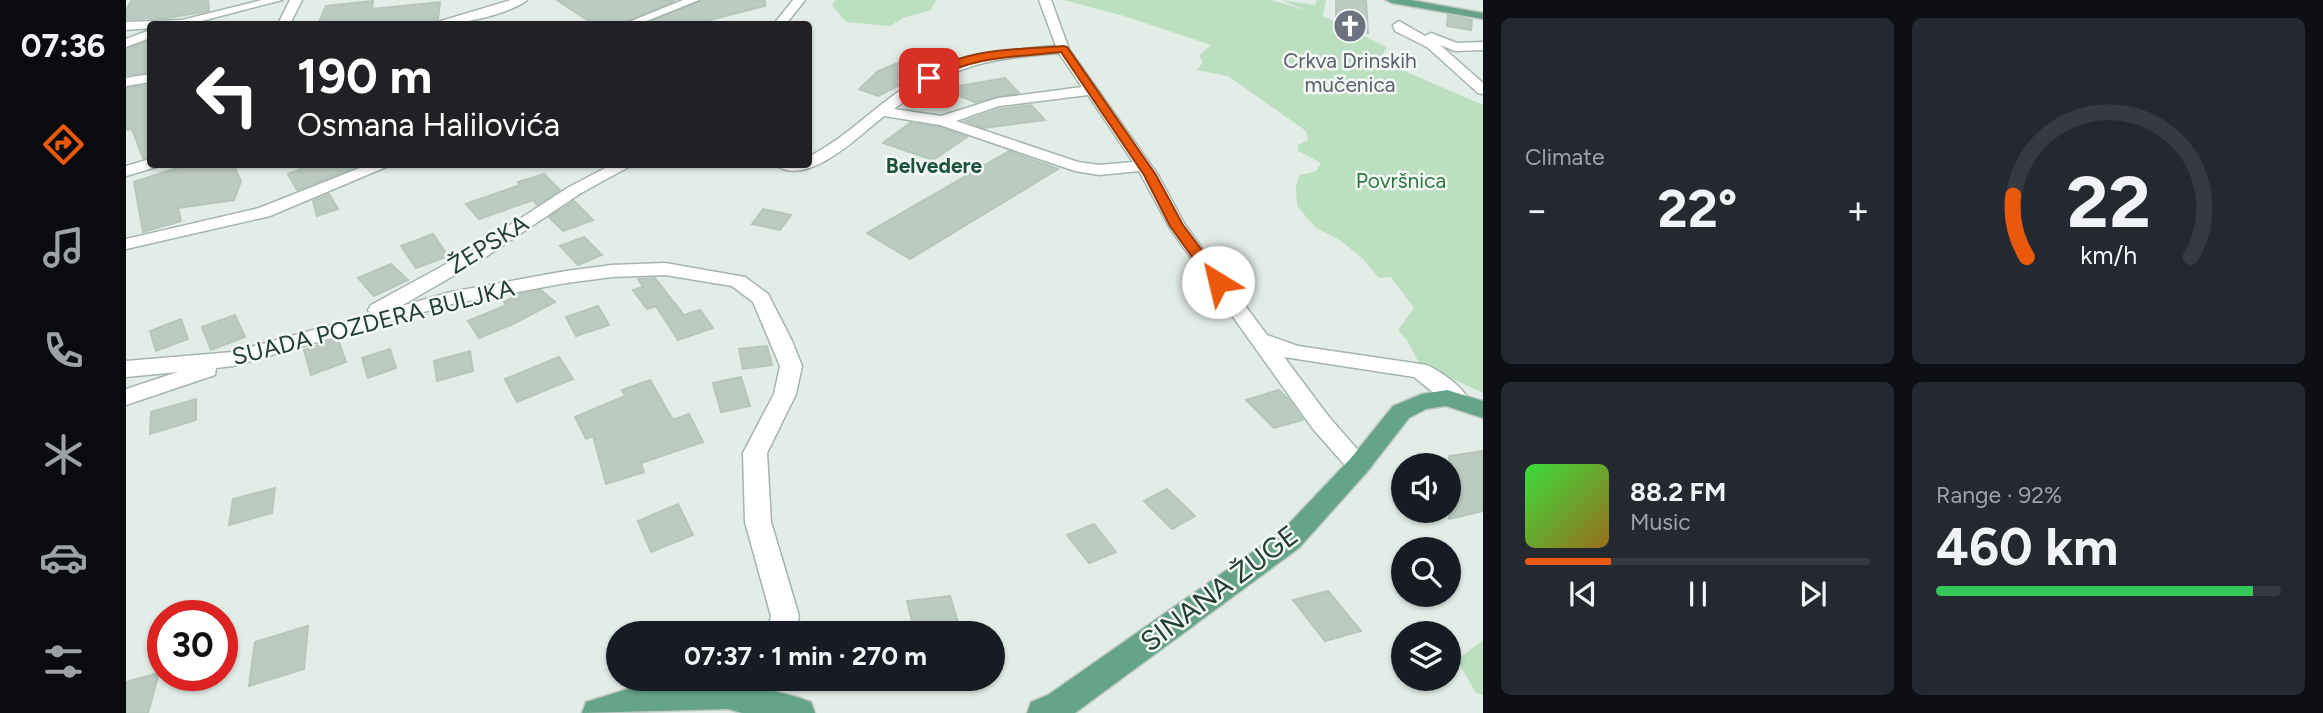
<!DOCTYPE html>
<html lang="en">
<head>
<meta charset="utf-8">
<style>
	body { margin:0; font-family:Figtree,sans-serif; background:#242831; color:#f1f3f6; height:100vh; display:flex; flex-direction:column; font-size:26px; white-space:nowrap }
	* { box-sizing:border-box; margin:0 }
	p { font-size:23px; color:#9ea1a6 }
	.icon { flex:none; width:38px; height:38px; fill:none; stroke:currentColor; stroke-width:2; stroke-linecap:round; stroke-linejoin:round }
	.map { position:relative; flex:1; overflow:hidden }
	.drawer { display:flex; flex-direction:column; gap:18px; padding:18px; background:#0d0f14; width:840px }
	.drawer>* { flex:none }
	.hud { position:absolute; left:21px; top:21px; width:665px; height:147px; border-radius:7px; box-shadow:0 2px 5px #0004; background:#202124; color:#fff; overflow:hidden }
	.buttons { position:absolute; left:1265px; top:453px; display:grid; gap:14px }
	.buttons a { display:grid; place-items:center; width:70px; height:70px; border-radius:50%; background:#171b24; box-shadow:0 2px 5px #0004; font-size:35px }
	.speed { position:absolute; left:21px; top:600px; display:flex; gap:14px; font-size:35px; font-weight:700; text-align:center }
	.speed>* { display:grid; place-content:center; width:91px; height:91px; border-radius:50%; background:#171b24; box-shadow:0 2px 5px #0004; line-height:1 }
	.speed .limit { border:10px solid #d22; background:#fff; color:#111 }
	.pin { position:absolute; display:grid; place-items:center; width:60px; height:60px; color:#fff; margin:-30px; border-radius:14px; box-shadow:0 4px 10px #0006 }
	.me { position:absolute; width:77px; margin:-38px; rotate:324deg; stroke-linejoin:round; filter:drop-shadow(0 0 5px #0008) }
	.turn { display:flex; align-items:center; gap:24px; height:147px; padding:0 35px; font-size:32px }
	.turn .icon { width:91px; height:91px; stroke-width:2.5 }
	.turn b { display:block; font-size:49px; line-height:60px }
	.big { font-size:52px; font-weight:700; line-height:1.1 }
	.drawer .widget { flex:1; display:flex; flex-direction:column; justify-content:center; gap:10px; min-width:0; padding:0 24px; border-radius:10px; background:#242831 }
	.drawer .dial { align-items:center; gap:0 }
	.dial svg { height:182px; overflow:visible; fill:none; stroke:#363941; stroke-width:7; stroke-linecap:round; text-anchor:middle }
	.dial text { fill:#f1f3f6; stroke:none }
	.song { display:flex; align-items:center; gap:21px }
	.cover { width:84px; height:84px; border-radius:10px; background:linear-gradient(135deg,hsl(120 70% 55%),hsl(40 70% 35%)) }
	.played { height:7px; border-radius:4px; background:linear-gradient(90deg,#ea580c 25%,#363941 25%) }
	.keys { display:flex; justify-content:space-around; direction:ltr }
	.heat { display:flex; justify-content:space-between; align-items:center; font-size:38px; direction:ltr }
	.charge { height:10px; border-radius:5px; background:linear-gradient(90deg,#34c759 92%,#363941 0) }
	.drawer .tiles { flex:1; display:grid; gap:18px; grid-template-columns:repeat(2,1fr) }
	.trip { position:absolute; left:480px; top:621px; width:399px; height:70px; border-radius:35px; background:#171b24; box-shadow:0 2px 5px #0004; font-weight:700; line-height:70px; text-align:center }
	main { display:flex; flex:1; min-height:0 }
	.dock { display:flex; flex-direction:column; width:126px; justify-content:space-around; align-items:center; background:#090b0e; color:#9ea1a6 }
	.dock .icon { width:49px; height:49px }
	.dock .selected { color:#ea580c }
	.dock b { font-size:32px; color:#f1f3f6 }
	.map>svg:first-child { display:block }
</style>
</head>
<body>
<main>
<nav class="dock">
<b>07:36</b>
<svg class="icon selected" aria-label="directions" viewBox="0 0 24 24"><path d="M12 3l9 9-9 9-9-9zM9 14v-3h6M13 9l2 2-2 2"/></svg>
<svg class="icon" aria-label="music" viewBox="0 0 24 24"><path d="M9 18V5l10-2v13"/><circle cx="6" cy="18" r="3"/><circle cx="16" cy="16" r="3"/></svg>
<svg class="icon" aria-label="phone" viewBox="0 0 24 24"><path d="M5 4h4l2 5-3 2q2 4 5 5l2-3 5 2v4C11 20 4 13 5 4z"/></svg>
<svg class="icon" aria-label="climate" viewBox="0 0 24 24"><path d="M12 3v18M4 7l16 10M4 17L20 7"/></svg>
<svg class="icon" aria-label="car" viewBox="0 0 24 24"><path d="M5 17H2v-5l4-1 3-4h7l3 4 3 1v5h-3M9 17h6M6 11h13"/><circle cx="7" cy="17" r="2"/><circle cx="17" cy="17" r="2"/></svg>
<svg class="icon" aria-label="filters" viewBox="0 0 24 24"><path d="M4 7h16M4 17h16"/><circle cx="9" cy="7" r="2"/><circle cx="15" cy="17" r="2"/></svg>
</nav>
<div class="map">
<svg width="1357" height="713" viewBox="0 0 1357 713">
	<rect width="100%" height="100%" fill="#e3ede7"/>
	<g fill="#bbdfbf">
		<path d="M710 0H810L805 10 777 18 764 26 720 22 706 5Z"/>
		<path d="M938 0H1146L1181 11 1155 0 1189 5 1191 0H1200L1197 16 1261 47 1253 60 1357 105V393L1293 363 1281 340 1272 330 1288 308 1265 277 1253 278 1237 259 1215 241 1189 227 1171 206 1170 185 1174 175 1190 171 1195 163 1172 151V145L1182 140 1180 131 1102 76 1071 70 1077 62 1073 56 1085 45 998 16Z"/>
		<path d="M1357 640V695L1350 693 1331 660Z"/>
	</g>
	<g fill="#bbcbc2" stroke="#b5c7bd" stroke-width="2">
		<path d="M6 0H82L83 11 41 18 0 19V10Z"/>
		<path d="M431 0H550L495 24H467Z"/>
		<path d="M576 0H639V6L568 24H519Z"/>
		<path d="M1210 0H1240L1242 33 1210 28Z"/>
		<path d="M247 1 246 9 314 2 312 19 302 24H192L200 6Z"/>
		<path d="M1322 15 1346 20 1345 30 1321 26Z"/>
		<path d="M24 41V72L0 75V49Z"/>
		<path d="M803 50 826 59 752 96 733 89 752 71Z"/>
		<path d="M879 78 893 93 849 102 815 89Z"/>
		<path d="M24 85V157L17 158 6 129 0 130V88Z"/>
		<path d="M905 105 919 120 858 128 839 121 874 109Z"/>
		<path d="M784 123 813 127 841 137 807 160 757 143Z"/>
		<path d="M883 151 932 169 784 259 741 233Z"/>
		<path d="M63 164H107L115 181 108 200 52 208 55 221 17 232 8 182Z"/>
		<path d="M179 164H235V165L171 190 162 174 180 167Z"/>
		<path d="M418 174 434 190 411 205 407 200 353 219 340 204 394 185 392 182Z"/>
		<path d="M203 194 212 209 191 216 187 201Z"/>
		<path d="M448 201 467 220 437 231 423 217Z"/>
		<path d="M637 209 665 215 654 230 626 224Z"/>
		<path d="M307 234 322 256 290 268 275 246Z"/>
		<path d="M458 237 476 255 452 265 434 246Z"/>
		<path d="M265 264 282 280 248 296 232 278Z"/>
		<path d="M529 278 558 315 574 310 587 328 552 340 530 306 521 309 507 290 517 287 512 279Z"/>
		<path d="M415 290 429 302 385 325 353 338 342 321 381 305 378 302 393 294Z"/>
		<path d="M472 306 483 325 450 336 440 317Z"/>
		<path d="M109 315 119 337 85 350 76 327Z"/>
		<path d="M55 319 62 339 30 351 24 331Z"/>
		<path d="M212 339 220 362 185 375 178 350Z"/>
		<path d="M641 346 646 365 617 369 613 349Z"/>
		<path d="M264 349 270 368 242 378 236 358Z"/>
		<path d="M344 351 347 371 311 381 308 361Z"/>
		<path d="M433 357 447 379 391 402 379 379Z"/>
		<path d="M615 377 624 406 595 412 587 383Z"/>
		<path d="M524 380 547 420 563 414 577 442 515 463 518 472 480 484 467 436 460 439 449 417 499 396 496 390Z"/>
		<path d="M1153 390 1163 400 1177 420 1148 428 1120 400Z"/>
		<path d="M70 399V420L24 434 25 412Z"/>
		<path d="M1357 451V511L1323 519V456Z"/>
		<path d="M149 488 146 513 103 525 107 499Z"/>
		<path d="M1041 489 1069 516 1046 529 1018 501Z"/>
		<path d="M552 504 567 535 525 552 512 521Z"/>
		<path d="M968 524 990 552 963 563 941 535Z"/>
		<path d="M1202 591 1235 631 1199 641 1167 600Z"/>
		<path d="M824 596 835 632 789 634 781 601Z"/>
		<path d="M182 626 178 669 123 686 129 642Z"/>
		<path d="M33 673 22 713H0V682Z"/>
	</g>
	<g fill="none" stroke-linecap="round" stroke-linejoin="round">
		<defs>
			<g id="minor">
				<path d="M136 0H156L64 24H24V28L0 30V22L56 20Z"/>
				<path d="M164 0H176L164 24H152Z"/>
				<path d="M385 0H401C382 15 329 26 305 24Z"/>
				<path d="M557 0H573L513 24H498Z"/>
				<path d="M667 0H679L660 24H648Z"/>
				<path d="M913 0H925L943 49 1032 175 1059 225 1141 335 1172 346 1301 365C1315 372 1334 384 1342 399L1339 405 1331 407 1323 405 1288 377 1158 357 1203 417 1245 465 1241 472 1233 475 1225 472 1187 429 1045 230 1013 171 973 175 949 171 814 125 758 116C735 134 680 190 649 164H682V157C717 140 744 111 775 90 822 58 874 50 930 46ZM933 53 956 87 872 98 815 116 768 109C825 65 863 58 933 53ZM962 95 1007 162 973 165 952 162 830 121 873 106Z"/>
				<path d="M1273 21 1299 36 1305 33 1331 43 1357 42V50L1329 51 1314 45 1357 83V94L1352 93 1301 47 1269 31 1267 25Z"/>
				<path d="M24 30V38L0 47V39Z"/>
				<path d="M24 74V82L0 86V78Z"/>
				<path d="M24 159V164H32L30 167 0 176V166Z"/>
				<path d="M244 164H267L144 216 0 249V239L133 208Z"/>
				<path d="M487 164H508L455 193 358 258 275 306 325 292 440 271 486 265 539 263 619 277 642 294 666 341 676 366 670 394 641 453 645 522 673 616 669 634H641L645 616 619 522 617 453 648 394 654 366 627 302 606 286 539 275 486 277 440 283 326 304 107 366 90 368 89 375 0 405V389L52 372 0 377V361L107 352 245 314 242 310 245 305 346 250 443 187Z"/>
				<path d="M598 679H639L635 689 602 709 591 705 587 694 591 683Z"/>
			</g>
			<g id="major">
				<path d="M1260 0H1285L1357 13V19L1266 3Z"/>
				<path d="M1321 390 1357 401V418L1320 406 1300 409 1283 418 1241 472 1173 548 949 713H901L905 702 922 695 1155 532 1225 458 1267 406 1296 394Z"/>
				<path d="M603 679 674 698 685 702 689 713H616L602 709 456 713 460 702 521 683Z"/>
			</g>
		</defs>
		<use href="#minor" stroke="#a5b5ad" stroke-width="3"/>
		<use href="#major" stroke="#c1c9c6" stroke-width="3"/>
		<use href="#minor" fill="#fff" fill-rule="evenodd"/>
		<use href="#major" fill="#66a48a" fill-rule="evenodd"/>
	</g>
	<path fill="#ea580c" stroke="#983908" stroke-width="2" d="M937 46 941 47 1030 175 1057 225 1100 282 1097 286H1087L1044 226 1018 175 935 52C890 57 846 56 806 80L798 78C832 47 894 50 937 46Z"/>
	<defs>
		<symbol id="church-disc" viewBox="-11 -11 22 22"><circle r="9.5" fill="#6b7280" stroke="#f4f9f6"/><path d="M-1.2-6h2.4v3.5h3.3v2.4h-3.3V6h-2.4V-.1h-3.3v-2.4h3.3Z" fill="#fff"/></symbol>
	</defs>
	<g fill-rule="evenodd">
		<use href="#church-disc" x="1205" y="7" width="38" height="38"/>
	</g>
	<g text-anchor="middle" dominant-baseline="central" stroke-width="5" stroke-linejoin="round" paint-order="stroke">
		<g font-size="21" fill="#5b616d" stroke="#f4f9f6">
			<text x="1224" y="60">Crkva Drinskih<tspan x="1224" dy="24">mučenica</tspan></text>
		</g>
		<g font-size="21" font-weight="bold" fill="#1d523d" stroke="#f4f9f6">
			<text x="808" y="165">Belvedere</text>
		</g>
		<g font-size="21" fill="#2b773c" stroke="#f4f9f6">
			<text x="1275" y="180">Površnica</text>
		</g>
		<g font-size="24" fill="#223f33" stroke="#f4f9f6">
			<text transform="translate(362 244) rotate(-32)">ŽEPSKA</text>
			<text transform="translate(247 322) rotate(-14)">SUADA POZDERA BULJKA</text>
		</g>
		<g font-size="28" fill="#223f33" stroke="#f4f9f6">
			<text transform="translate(1093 588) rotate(-37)">SINANA ŽUGE</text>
		</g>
	</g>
</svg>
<div class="buttons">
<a><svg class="icon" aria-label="sound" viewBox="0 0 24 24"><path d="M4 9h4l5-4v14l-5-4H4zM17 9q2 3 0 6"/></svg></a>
<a><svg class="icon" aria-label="search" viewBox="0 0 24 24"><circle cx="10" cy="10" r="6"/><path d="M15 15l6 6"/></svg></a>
<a><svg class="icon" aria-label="layers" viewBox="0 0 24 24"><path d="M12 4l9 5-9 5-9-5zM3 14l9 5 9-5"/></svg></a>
</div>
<div class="speed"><div class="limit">30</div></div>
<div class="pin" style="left:803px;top:78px;background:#d93025"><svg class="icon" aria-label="arrive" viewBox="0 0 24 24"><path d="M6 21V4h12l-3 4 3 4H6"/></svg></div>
<svg class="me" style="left:1092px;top:282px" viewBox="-20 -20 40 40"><circle r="19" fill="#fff"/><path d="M0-13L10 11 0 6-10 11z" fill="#ea580c"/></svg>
<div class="trip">07:37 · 1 min · 270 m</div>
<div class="hud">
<div class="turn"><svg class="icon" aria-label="left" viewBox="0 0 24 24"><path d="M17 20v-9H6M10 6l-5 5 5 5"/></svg><div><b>190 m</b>Osmana Halilovića</div></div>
</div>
</div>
<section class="drawer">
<div class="tiles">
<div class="widget"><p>Climate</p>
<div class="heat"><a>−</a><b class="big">22°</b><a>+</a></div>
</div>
<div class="widget dial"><svg viewBox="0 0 100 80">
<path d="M14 69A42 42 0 1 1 86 69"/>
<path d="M14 69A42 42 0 0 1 8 42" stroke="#ea580c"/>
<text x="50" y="56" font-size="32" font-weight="700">22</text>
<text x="50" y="72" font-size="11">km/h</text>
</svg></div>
<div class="widget">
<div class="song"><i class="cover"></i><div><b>88.2 FM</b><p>Music</p></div></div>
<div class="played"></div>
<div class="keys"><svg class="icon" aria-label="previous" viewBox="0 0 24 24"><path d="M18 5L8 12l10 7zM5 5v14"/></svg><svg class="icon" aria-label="pause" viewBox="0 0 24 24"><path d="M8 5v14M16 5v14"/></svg><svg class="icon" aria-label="next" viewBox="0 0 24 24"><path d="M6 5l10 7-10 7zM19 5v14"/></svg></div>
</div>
<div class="widget"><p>Range · 92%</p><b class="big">460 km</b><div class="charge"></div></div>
</div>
</section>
</main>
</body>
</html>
